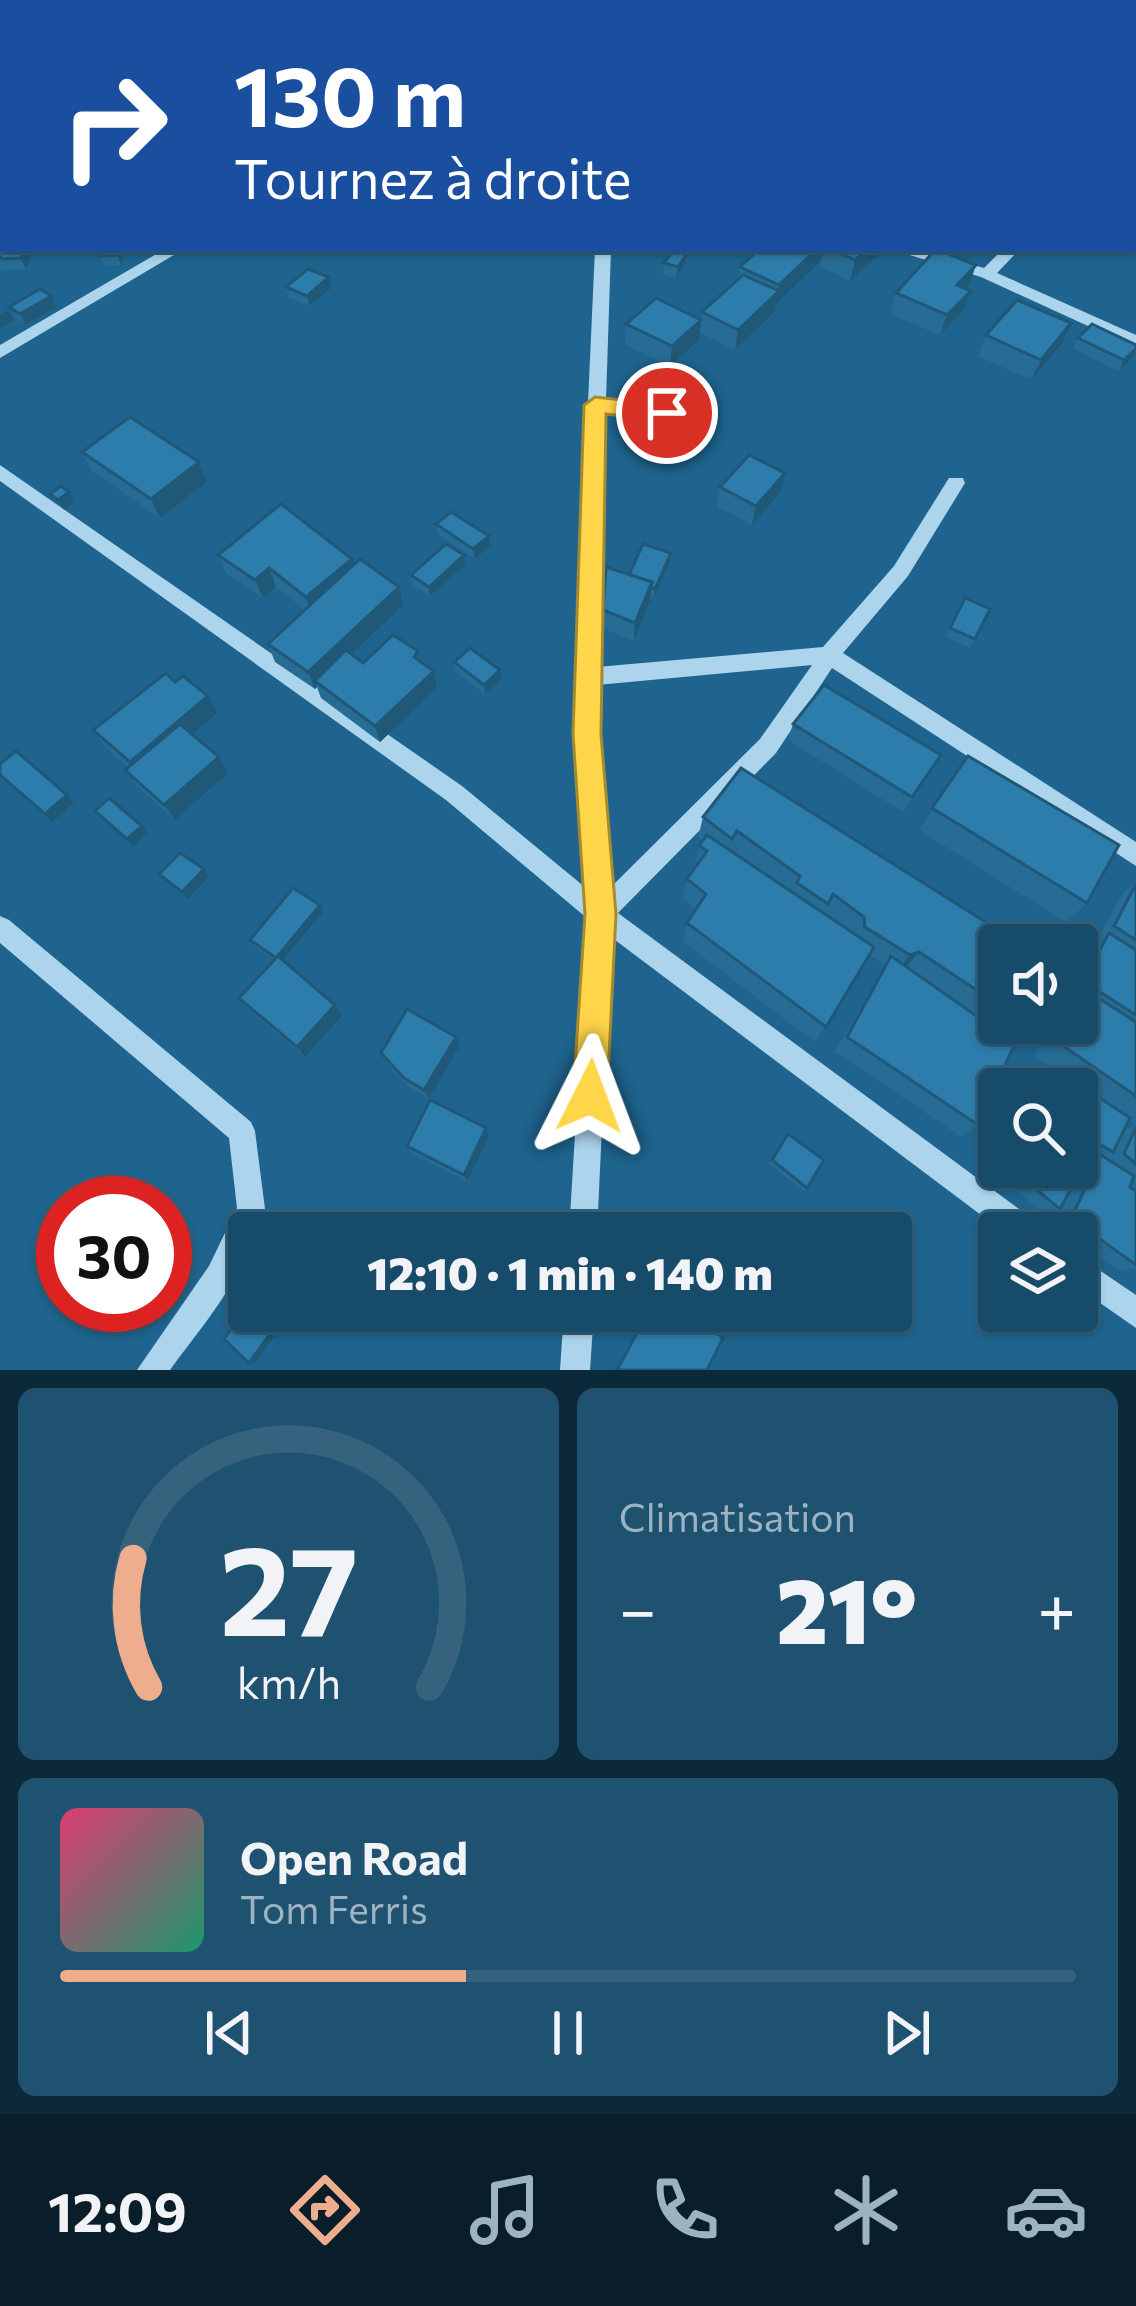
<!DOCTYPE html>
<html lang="fr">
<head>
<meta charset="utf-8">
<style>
	body { margin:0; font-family:Commissioner,sans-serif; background:#1f5270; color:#f1f3f6; height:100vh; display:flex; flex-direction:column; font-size:45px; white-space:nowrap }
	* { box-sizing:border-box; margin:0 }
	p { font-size:39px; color:#9eb3c1 }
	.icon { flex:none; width:66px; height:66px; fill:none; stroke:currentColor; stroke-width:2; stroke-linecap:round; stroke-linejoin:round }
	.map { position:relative; height:1370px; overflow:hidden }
	.panel { display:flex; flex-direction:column; gap:18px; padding:18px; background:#0c293a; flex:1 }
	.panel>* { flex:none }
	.guide { position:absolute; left:0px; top:0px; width:1137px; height:252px; box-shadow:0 3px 9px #0004,0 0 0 3px #35637e; background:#1a4fa0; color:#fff; overflow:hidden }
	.buttons { position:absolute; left:978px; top:924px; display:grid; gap:24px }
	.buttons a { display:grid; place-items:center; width:120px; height:120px; border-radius:12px; background:#164b6a; box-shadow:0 3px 9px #0004,0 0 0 3px #35637e; font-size:60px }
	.speed { position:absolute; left:36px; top:1176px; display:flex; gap:24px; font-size:60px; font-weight:700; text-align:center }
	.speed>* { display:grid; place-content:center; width:156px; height:156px; border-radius:50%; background:#164b6a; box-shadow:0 3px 9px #0004,0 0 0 3px #35637e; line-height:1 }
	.speed .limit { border:18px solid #d22; background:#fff; color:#111 }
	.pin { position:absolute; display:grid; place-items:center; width:102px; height:102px; color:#fff; margin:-51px; border:6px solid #fff; border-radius:50%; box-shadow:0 3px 12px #0007 }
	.me { position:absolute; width:132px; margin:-66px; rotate:3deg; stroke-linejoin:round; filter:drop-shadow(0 0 9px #0008) }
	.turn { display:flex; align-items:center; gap:42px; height:252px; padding:0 36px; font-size:54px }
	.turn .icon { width:156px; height:156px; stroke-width:2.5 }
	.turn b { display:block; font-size:84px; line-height:102px }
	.big { font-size:90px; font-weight:800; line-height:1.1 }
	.panel .card { flex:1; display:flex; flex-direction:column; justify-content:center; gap:18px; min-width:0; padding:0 42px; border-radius:18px; background:#1f5270 }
	.panel .dial { align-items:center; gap:0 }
	.dial svg { height:312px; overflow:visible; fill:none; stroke:#35637e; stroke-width:7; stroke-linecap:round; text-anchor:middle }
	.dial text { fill:#f1f3f6; stroke:none }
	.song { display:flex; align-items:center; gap:36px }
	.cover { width:144px; height:144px; border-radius:18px; background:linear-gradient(135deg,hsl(340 70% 55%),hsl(160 70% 35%)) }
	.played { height:12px; border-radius:6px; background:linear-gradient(90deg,#eead8d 40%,#35637e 40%) }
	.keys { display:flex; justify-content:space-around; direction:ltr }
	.heat { display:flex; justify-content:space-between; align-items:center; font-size:66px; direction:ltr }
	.panel .tiles { flex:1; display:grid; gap:18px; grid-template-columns:1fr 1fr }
	.card:last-child { grid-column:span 2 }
	.trip { position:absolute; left:228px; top:1212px; width:684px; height:120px; border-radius:12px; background:#164b6a; box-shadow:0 3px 9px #0004,0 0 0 3px #35637e; font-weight:800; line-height:120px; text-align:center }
	.menu { display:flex; height:192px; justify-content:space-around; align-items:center; background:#091e2a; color:#9eb3c1 }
	.menu .icon { width:84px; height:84px }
	.menu .on { color:#eead8d }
	.menu b { font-size:54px; color:#f1f3f6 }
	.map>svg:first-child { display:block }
</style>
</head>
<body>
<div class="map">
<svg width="1136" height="1370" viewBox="0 0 1136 1370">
	<rect width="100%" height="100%" fill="#1e648e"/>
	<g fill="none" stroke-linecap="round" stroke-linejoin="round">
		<g fill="#acd5ed" fill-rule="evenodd">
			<path d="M542 0H556L558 3H544Z"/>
			<rect x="0" y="40" width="3" height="8"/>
			<path d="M1134 118H1136L1134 128Z"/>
			<rect x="1134" y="144" width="2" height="9"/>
			<path d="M165 249H184L0 358V345Z"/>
			<path d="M595 249H611L606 400 703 412 712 418 703 424 605 412 597 667 823 647 894 566 949 478H963L965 483 908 576 843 653 1136 842V866L832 668 776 753 618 913 1038 1223 1042 1233H1005L611 937 597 1233H569L588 919 446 800 0 481V465L462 786 586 888 576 734 577 644ZM812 665 760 739 610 888 598 734 597 685Z"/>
			<path d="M890 249H915L984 268 1003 249H1020L997 273 1136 335V348L981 277Z"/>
			<path d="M0 916 9 920 251 1122 255 1131 265 1209 254 1233H249C249 1274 194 1336 170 1370H137L209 1266 237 1208 229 1138 0 943Z"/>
			<path d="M1077 1255 1136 1295V1328L1077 1287Z"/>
			<path d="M564 1311H594L590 1370H560Z"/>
		</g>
	</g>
	<g fill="#276c94" fill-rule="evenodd">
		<path d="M496 0H545V3H499Z"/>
		<path d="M0 238 33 249 26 269 0 270Z"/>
		<path d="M101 249H125L121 265 104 266 100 256Z"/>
		<path d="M759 249H880L878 256 850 281 820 266 821 261 776 304 775 311 735 350 700 333 699 340 670 366 625 345 626 324 701 320 702 312 738 280 740 267Z"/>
		<path d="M686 255 685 265 676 278 663 274 664 263Z"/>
		<path d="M329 277 331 288 309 306 288 297 286 287Z"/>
		<path d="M969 286 966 289 971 291 963 311 940 335 890 314 896 293Z"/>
		<path d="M9 307H56L25 325 15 317Z"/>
		<path d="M1071 323 1062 344 1031 380 978 356 986 335Z"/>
		<path d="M1078 338 1136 345V351L1119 371 1073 348Z"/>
		<path d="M82 452 207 482 160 518 92 471Z"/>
		<path d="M720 487 780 493 752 525 717 506Z"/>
		<path d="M436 524 489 536 490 546 475 559 438 534Z"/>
		<path d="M218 555 354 565 399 587 403 605 351 654 363 663 420 662 434 671 437 688 380 742 321 698 317 687 315 689 275 662 268 644 305 610 276 587 263 598 226 573Z"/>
		<path d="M670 562 654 598 650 597 634 641 602 628 606 567 629 575Z"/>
		<path d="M465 565 430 596 412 585 411 575Z"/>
		<path d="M965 598 990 609 970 648 946 637Z"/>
		<path d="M454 662 501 679 485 694 455 671Z"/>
		<path d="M217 713 192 734 228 773 175 820 136 785 125 770 128 767 105 747 93 730Z"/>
		<path d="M793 724 931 771 903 812 788 740Z"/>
		<path d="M968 756 1087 903 1066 922 919 830Z"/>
		<path d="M703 817 999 945V1023H1034L1028 1034 1015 1044 978 1125 960 1136 835 1052 885 965 869 955 815 1042 682 941 687 923 696 909 682 898 687 879 696 867 694 866 702 841 698 838Z"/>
		<path d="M1136 882V1268L1120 1271 1077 1239V1233H1068L1055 1223 1076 1180 1060 1209 1045 1214 1000 1178 1006 1167H1077V1089H1043L1046 1081 1060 1073 1035 1056 1052 1023H1077V969L1087 951 1101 940 1098 938 1123 893ZM1129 1120 1136 1125 1124 1130Z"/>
		<path d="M320 905 323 912 283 961 342 1016 305 1057 248 1009 239 998 274 960 255 947 250 940Z"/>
		<path d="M459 1047 429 1098 409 1087 386 1062 381 1053Z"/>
		<path d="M486 1128 489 1136 467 1182 412 1153 407 1146Z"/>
		<path d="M788 1134 807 1188 804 1191 769 1164Z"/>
	</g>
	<g fill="#205878">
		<path d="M24 249H33L26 269 21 258Z"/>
		<path d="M118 249H125L121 265 117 255Z"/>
		<path d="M817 249H824L821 261 776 304 775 311 735 350 738 330 778 292 779 285Z"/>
		<path d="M868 249H880L878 256 850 281 855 260Z"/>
		<path d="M686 255 685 265 676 278 678 267Z"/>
		<path d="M976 265 969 286 950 305 957 285Z"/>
		<path d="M329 277 331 288 309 306 307 296Z"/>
		<path d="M971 291 963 311 940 335 947 315Z"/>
		<path d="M51 296 56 307 25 325 20 314Z"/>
		<path d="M8 310 14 320 0 328V315Z"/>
		<path d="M701 320 699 340 670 366 672 346Z"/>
		<path d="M1071 323 1062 344 1031 380 1041 360Z"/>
		<path d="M1136 349 1133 356 1119 371 1124 360Z"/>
		<path d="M199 462 207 482 160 518 151 499Z"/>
		<path d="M785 473 780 493 752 525 756 506Z"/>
		<path d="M69 492 74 502 64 510 58 500Z"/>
		<path d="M489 536 490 546 475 559 473 549Z"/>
		<path d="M671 553 670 562 654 598 655 589Z"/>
		<path d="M464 555 465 565 430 596 429 587Z"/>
		<path d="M352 559 357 577 312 616 306 597Z"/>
		<path d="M269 568 276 587 263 598 255 580Z"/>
		<path d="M652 582 650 600 634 641 635 623Z"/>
		<path d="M399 587 403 605 320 684 315 681 317 687 315 689 308 672Z"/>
		<path d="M500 670 501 679 485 694 484 685Z"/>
		<path d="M434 671 437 688 380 742 375 726Z"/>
		<path d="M208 696 217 713 141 778 130 762Z"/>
		<path d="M219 757 228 773 175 820 164 805Z"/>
		<path d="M67 795 74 803 52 822 45 814Z"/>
		<path d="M142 826 147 833 133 847 127 839Z"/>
		<path d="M204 869 209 877 187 899 182 892Z"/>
		<path d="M320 905 323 912 280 964 276 958Z"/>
		<path d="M919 952 904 969 896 972 910 955Z"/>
		<path d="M335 1005 342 1016 305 1057 297 1047Z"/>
		<path d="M456 1037 459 1047 429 1098 424 1090Z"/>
		<path d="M486 1128 489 1136 467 1182 464 1175Z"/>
		<path d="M286 1311H292L255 1363H249Z"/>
	</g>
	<g fill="#2d7dac" stroke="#205878" stroke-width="3">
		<rect x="1134" y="46" width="2" height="26"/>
		<path d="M0 238H3V249H24L21 258 0 259Z"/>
		<path d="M101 249H118L117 255 100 256Z"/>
		<path d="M759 249H817L779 285 740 267Z"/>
		<path d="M831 249H868L855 260Z"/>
		<path d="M936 249 976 265 957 285 971 291 947 315 896 293Z"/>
		<path d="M673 251 686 255 678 267 664 263Z"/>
		<path d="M308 269 329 277 307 296 286 287Z"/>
		<path d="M743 275 779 291 738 330 702 312Z"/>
		<path d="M40 289 51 296 20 314 9 307Z"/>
		<path d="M656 298 701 320 672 346 626 324Z"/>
		<path d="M1017 300 1071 323 1041 360 986 335Z"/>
		<path d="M1092 324 1136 345V349L1124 360 1078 338Z"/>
		<path d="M130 417 199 462 151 499 82 452Z"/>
		<path d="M749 455 785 473 756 506 720 487Z"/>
		<path d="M61 486 69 492 58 500 50 494Z"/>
		<path d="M281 504 352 559 306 597 269 568 255 580 218 555Z"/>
		<path d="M451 512 489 536 473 549 436 524Z"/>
		<path d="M446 544 464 555 429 587 411 575Z"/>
		<path d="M643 544 671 553 655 589 651 588 652 582 629 575Z"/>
		<path d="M360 559 399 587 308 672 268 644Z"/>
		<path d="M606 567 652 582 635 623 603 610Z"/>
		<path d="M965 598 990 609 975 639 950 628Z"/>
		<path d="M393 635 418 651 414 657 434 671 375 726 315 681 346 650 363 663Z"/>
		<path d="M470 648 500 670 484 685 454 662Z"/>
		<path d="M166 673 175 682 183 676 208 696 130 762 93 730Z"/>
		<path d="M824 685 941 755 912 797 793 724Z"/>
		<path d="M180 724 219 757 164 805 125 770Z"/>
		<path d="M16 751 67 795 45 814 0 775V764Z"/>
		<path d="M968 756 1119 845 1087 903 932 808Z"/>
		<path d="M741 768 1022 945H999V1005L919 952 910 955 865 927 864 917 833 894 828 904 797 883 800 876 737 831 732 839 703 817Z"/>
		<path d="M109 798 142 826 127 839 95 811Z"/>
		<path d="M707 835 874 947 826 1027 687 923 706 894 687 879 707 851 699 845Z"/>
		<path d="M180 853 204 869 182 892 159 874Z"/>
		<path d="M1136 884V940L1114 926Z"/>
		<path d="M293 888 320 905 276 958 250 940Z"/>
		<path d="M1109 933 1136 950V1015L1083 981Z"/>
		<path d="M278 956 335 1005 297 1047 239 998Z"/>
		<path d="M891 956 1015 1043 978 1125 847 1037Z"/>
		<path d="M1084 989 1136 1022V1096L1056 1041 1065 1023H1077V1001Z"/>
		<path d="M407 1009 456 1037 424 1090 404 1078 381 1053Z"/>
		<path d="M1012 1023H1034L1028 1034Z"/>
		<path d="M1061 1072 1130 1118 1113 1152 1096 1142 1060 1209 1014 1171 1016 1167H1077V1089H1054Z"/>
		<path d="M430 1100 486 1128 464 1175 407 1146Z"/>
		<path d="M1136 1127V1164L1124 1154Z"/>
		<path d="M788 1134 824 1160 807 1188 772 1160Z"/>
		<path d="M1101 1155 1134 1176 1130 1187 1136 1191V1265L1071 1218Z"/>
		<path d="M249 1305V1311H286L249 1363 224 1339Z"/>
		<path d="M617 1311H643L637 1327Z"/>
		<path d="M649 1311H688L723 1338 707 1370H617Z"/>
	</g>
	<path fill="#ffd54a" stroke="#a68a30" stroke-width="3" d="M595 397 667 405 679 413 667 421 606 414 601 734 616 914 607 1096 602 1108 590 1113 578 1108 573 1096 585 914 573 734 584 405Z"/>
</svg>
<div class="buttons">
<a><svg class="icon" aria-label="sound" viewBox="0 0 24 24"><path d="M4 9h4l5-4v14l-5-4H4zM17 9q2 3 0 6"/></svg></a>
<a><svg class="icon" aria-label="search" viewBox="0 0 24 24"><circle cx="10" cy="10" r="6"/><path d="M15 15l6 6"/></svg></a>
<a><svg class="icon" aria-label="layers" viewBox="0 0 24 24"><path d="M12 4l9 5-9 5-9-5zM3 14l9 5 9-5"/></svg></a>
</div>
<div class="speed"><div class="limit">30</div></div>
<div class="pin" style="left:667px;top:413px;background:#d93025"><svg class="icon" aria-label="arrive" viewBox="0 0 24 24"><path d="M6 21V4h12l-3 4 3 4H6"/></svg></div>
<svg class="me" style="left:590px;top:1096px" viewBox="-20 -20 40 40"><path d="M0-17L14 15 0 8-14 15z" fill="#ffd54a" stroke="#fff" stroke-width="4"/></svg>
<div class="trip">12:10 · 1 min · 140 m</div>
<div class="guide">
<div class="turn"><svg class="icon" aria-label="right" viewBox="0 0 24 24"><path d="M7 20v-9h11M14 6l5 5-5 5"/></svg><div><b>130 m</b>Tournez à droite</div></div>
</div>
</div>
<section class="panel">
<div class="tiles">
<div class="card dial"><svg viewBox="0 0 100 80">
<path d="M14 69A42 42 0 1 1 86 69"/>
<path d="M14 69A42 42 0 0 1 10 36" stroke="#eead8d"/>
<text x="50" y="56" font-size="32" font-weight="700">27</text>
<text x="50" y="72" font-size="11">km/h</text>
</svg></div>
<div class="card"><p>Climatisation</p>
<div class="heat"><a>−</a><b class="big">21°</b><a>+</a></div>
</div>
<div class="card">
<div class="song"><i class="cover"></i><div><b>Open Road</b><p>Tom Ferris</p></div></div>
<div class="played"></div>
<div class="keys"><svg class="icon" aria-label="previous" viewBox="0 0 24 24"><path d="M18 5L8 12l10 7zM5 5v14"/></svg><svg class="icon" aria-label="pause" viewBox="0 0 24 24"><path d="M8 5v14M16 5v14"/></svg><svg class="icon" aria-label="next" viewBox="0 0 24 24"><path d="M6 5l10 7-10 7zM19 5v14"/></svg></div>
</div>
</div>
</section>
<nav class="menu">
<b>12:09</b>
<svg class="icon on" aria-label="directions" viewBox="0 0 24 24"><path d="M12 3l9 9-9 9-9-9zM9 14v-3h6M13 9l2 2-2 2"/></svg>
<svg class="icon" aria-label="music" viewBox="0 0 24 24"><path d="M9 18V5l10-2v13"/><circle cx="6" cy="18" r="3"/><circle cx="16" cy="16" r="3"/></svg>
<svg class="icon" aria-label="phone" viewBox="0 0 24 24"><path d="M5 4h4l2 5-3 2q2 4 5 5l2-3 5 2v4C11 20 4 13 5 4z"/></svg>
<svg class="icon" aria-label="climate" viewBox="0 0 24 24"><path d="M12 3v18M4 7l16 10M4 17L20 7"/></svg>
<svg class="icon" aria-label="car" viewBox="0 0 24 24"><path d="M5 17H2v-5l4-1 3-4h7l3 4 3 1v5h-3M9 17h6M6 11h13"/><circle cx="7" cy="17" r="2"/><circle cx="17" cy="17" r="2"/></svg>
</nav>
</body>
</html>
